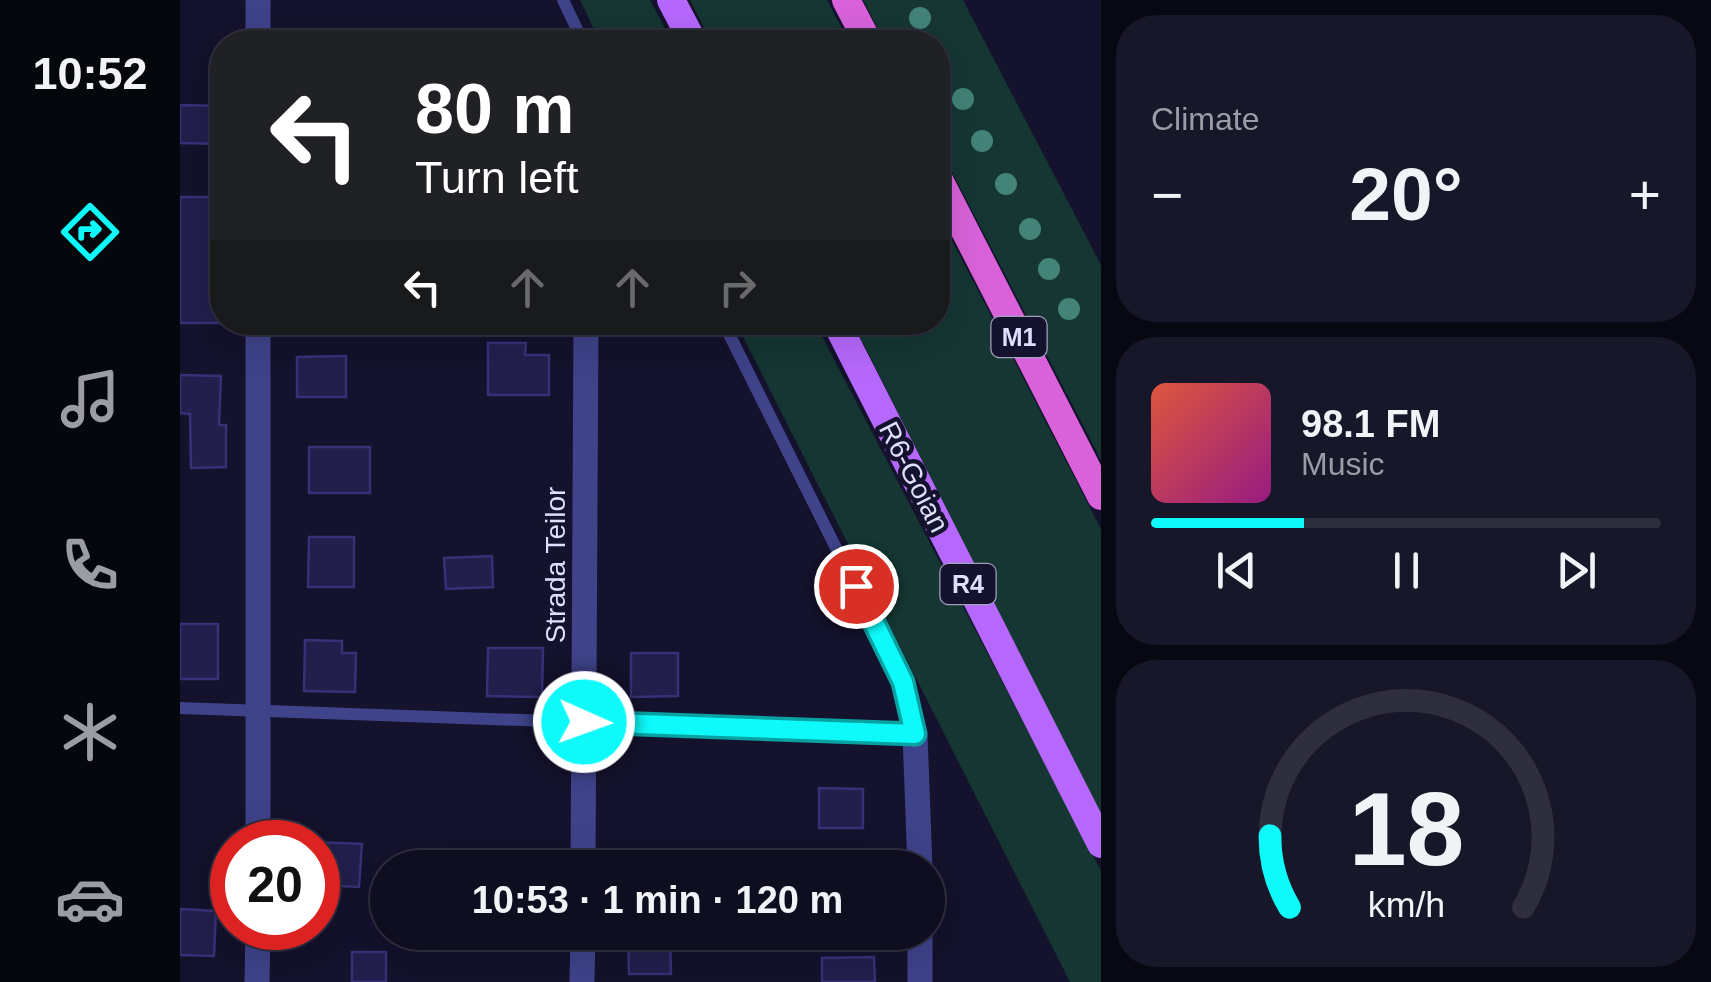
<!DOCTYPE html>
<html lang="en">
<head>
<meta charset="utf-8">
<style>
	body { margin:0; font-family:Helvetica,sans-serif; background:#18172a; color:#f1f3f6; height:100vh; display:flex; flex-direction:column; font-size:38px; white-space:nowrap }
	* { box-sizing:border-box; margin:0 }
	p { font-size:32px; color:#9b9ca5 }
	.icon { flex:none; width:55px; height:55px; fill:none; stroke:currentColor; stroke-width:2; stroke-linecap:round; stroke-linejoin:round }
	.map { position:relative; flex:1; overflow:hidden }
	.sheet { display:flex; flex-direction:column; gap:15px; padding:15px; background:#080812; width:610px }
	.sheet>* { flex:none }
	.guide { position:absolute; left:30px; top:30px; width:740px; height:305px; border-radius:40px; box-shadow:0 10px 40px #0002,0 0 0 2px #2f2e3f; background:#202124; color:#fff; overflow:hidden }
	.speed { position:absolute; left:30px; top:820px; display:flex; gap:20px; font-size:50px; font-weight:700; text-align:center }
	.speed>* { display:grid; place-content:center; width:130px; height:130px; border-radius:50%; background:#0f0e21; box-shadow:0 10px 40px #0002,0 0 0 2px #2f2e3f; line-height:1 }
	.speed .limit { border:15px solid #d22; background:#fff; color:#111 }
	.pin { position:absolute; display:grid; place-items:center; width:85px; height:85px; color:#fff; margin:-42px; border:5px solid #fff; border-radius:50%; box-shadow:0 2px 10px #0007 }
	.me { position:absolute; width:110px; margin:-55px; rotate:92deg; stroke-linejoin:round; filter:drop-shadow(0 0 8px #0008) }
	.turn { display:flex; align-items:center; gap:35px; height:210px; padding:0 40px; font-size:45px }
	.turn .icon { width:130px; height:130px; stroke-width:2.5 }
	.turn b { display:block; font-size:70px; line-height:85px }
	.lanes { display:flex; align-items:center; height:95px; padding:0 40px; background:#0003; justify-content:center; gap:50px; direction:ltr }
	.lanes .off { opacity:.35 }
	.big { font-size:75px; font-weight:800; line-height:1.1 }
	.sheet .card { flex:1; display:flex; flex-direction:column; justify-content:center; gap:15px; min-width:0; padding:0 35px; border-radius:40px; background:#18172a }
	.sheet .dial { align-items:center; gap:0 }
	.dial svg { height:260px; overflow:visible; fill:none; stroke:#2f2e3f; stroke-width:7; stroke-linecap:round; text-anchor:middle }
	.dial text { fill:#f1f3f6; stroke:none }
	.song { display:flex; align-items:center; gap:30px }
	.cover { width:120px; height:120px; border-radius:15px; background:linear-gradient(135deg,hsl(10 70% 55%),hsl(310 70% 35%)) }
	.played { height:10px; border-radius:5px; background:linear-gradient(90deg,#0efafa 30%,#2f2e3f 30%) }
	.keys { display:flex; justify-content:space-around; direction:ltr }
	.heat { display:flex; justify-content:space-between; align-items:center; font-size:55px; direction:ltr }
	.trip { position:absolute; left:190px; top:850px; width:575px; height:100px; border-radius:50px; background:#0f0e21; box-shadow:0 10px 40px #0002,0 0 0 2px #2f2e3f; font-weight:800; line-height:100px; text-align:center }
	main { display:flex; flex:1; min-height:0 }
	.dock { display:flex; flex-direction:column; width:180px; justify-content:space-around; align-items:center; background:#06060d; color:#9b9ca5 }
	.dock .icon { width:70px; height:70px }
	.dock .active { color:#0efafa }
	.dock b { font-size:45px; color:#f1f3f6 }
	.map>svg:first-child { display:block }
</style>
</head>
<body>
<main>
<nav class="dock">
<b>10:52</b>
<svg class="icon active" aria-label="directions" viewBox="0 0 24 24"><path d="M12 3l9 9-9 9-9-9zM9 14v-3h6M13 9l2 2-2 2"/></svg>
<svg class="icon" aria-label="music" viewBox="0 0 24 24"><path d="M9 18V5l10-2v13"/><circle cx="6" cy="18" r="3"/><circle cx="16" cy="16" r="3"/></svg>
<svg class="icon" aria-label="phone" viewBox="0 0 24 24"><path d="M5 4h4l2 5-3 2q2 4 5 5l2-3 5 2v4C11 20 4 13 5 4z"/></svg>
<svg class="icon" aria-label="climate" viewBox="0 0 24 24"><path d="M12 3v18M4 7l16 10M4 17L20 7"/></svg>
<svg class="icon" aria-label="car" viewBox="0 0 24 24"><path d="M5 17H2v-5l4-1 3-4h7l3 4 3 1v5h-3M9 17h6M6 11h13"/><circle cx="7" cy="17" r="2"/><circle cx="17" cy="17" r="2"/></svg>
</nav>
<div class="map">
<svg width="921" height="982" viewBox="0 0 921 982">
	<rect width="100%" height="100%" fill="#14122c"/>
	<g fill="#153632">
		<path d="M400 0H470L492 42H420Z"/>
		<path d="M510 0H647L669 42H531Z"/>
		<path d="M683 0H783L921 265V460L758 145V42H705Z"/>
		<path d="M758 213 921 529V817L673 323 758 322Z"/>
		<path d="M556 323H635L921 871V982H890Z"/>
	</g>
	<g fill="#231f4d" stroke="#383178" stroke-width="2.5">
		<path d="M0 105 42 106V144L0 143Z"/>
		<rect x="0" y="197" width="42" height="126"/>
		<path d="M308 343H346L345 355H369V395H308Z"/>
		<path d="M166 356V397H117V357Z"/>
		<path d="M0 375 41 376 39 425H46V467L11 468 10 414 0 413Z"/>
		<rect x="129" y="447" width="61" height="46"/>
		<path d="M129 537H174V587H128Z"/>
		<path d="M312 556 313 587 266 589 264 558Z"/>
		<rect x="0" y="624" width="38" height="55"/>
		<path d="M125 640 162 641V653H176L175 692 124 691Z"/>
		<path d="M308 648H363L362 697 307 696Z"/>
		<path d="M451 653H498V696L451 697Z"/>
		<path d="M639 788 683 789V828H639Z"/>
		<path d="M138 842 182 844 179 887 138 885Z"/>
		<path d="M0 909 36 911 34 956 0 955Z"/>
		<path d="M490 933 491 974H449L448 934Z"/>
		<rect x="172" y="952" width="34" height="30"/>
		<path d="M694 957 695 982H642V958Z"/>
	</g>
	<g fill="none" stroke-linecap="round" stroke-linejoin="round">
		<g stroke="#3e438a" stroke-width="12">
			<path d="M383 0 403 42"/>
			<path d="M0 708 735 734 723 682 543 322"/>
		</g>
		<g stroke="#3e438a" stroke-width="25">
			<path d="M78 0V42"/>
			<path d="M78 322V842"/>
			<path d="M735 734 740 868"/>
			<path d="M403 868 406 322"/>
			<path d="M740 932V982"/>
			<path d="M77 982 78 928"/>
			<path d="M402 982 403 932"/>
		</g>
		<g stroke="#b668fc" stroke-width="28">
			<path d="M491 0 513 42"/>
			<path d="M656 322 921 844"/>
		</g>
		<g stroke="#d962da" stroke-width="28">
			<path d="M666 0 688 42"/>
			<path d="M758 178 921 496"/>
		</g>
	</g>
	<g fill="#438378">
		<circle cx="740" cy="18" r="11"/>
		<circle cx="783" cy="99" r="11"/>
		<circle cx="802" cy="141" r="11"/>
		<circle cx="826" cy="184" r="11"/>
		<circle cx="850" cy="229" r="11"/>
		<circle cx="869" cy="269" r="11"/>
		<circle cx="889" cy="309" r="11"/>
	</g>
	<g fill="none" stroke-linecap="round" stroke-linejoin="round">
		<defs>
			<path id="route" d="M404 722 735 734 723 682 676 586"/>
		</defs>
		<use href="#route" stroke="#09a2a2" stroke-width="25"/>
		<use href="#route" stroke="#0efafa" stroke-width="18"/>
	</g>
	<g text-anchor="middle" dominant-baseline="central" stroke-width="9" stroke-linejoin="round" paint-order="stroke">
		<g fill="#14122c" stroke="#a2a1bf" stroke-width="2.5">
			<rect x="811.5" y="317" width="55" height="40" rx="8"/>
			<rect x="760.5" y="564" width="55" height="40" rx="8"/>
		</g>
		<g font-size="25" font-weight="bold" fill="#dfdefe">
			<text x="839" y="337">M1</text>
			<text x="788" y="584">R4</text>
		</g>
		<g font-size="28" fill="#dfdefe" stroke="#14122c">
			<text transform="translate(734 477) rotate(63)">R6-Goian</text>
			<text transform="translate(375 565) rotate(-90)">Strada Teilor</text>
		</g>
	</g>
</svg>
<div class="speed"><div class="limit">20</div></div>
<div class="pin" style="left:676px;top:586px;background:#d93025"><svg class="icon" aria-label="arrive" viewBox="0 0 24 24"><path d="M6 21V4h12l-3 4 3 4H6"/></svg></div>
<svg class="me" style="left:404px;top:722px" viewBox="-20 -20 40 40"><circle r="17" fill="#0efafa" stroke="#fff" stroke-width="3"/><path d="M0-11L8 9 0 5-8 9z" fill="#fff"/></svg>
<div class="trip">10:53 · 1 min · 120 m</div>
<div class="guide">
<div class="turn"><svg class="icon" aria-label="left" viewBox="0 0 24 24"><path d="M17 20v-9H6M10 6l-5 5 5 5"/></svg><div><b>80 m</b>Turn left</div></div>
<div class="lanes"><svg class="icon" aria-label="left" viewBox="0 0 24 24"><path d="M17 20v-9H6M10 6l-5 5 5 5"/></svg><svg class="icon off" aria-label="ahead" viewBox="0 0 24 24"><path d="M12 20V5M6 11l6-6 6 6"/></svg><svg class="icon off" aria-label="ahead" viewBox="0 0 24 24"><path d="M12 20V5M6 11l6-6 6 6"/></svg><svg class="icon off" aria-label="right" viewBox="0 0 24 24"><path d="M7 20v-9h11M14 6l5 5-5 5"/></svg></div>
</div>
</div>
<section class="sheet">
<div class="card"><p>Climate</p>
<div class="heat"><a>−</a><b class="big">20°</b><a>+</a></div>
</div>
<div class="card">
<div class="song"><i class="cover"></i><div><b>98.1 FM</b><p>Music</p></div></div>
<div class="played"></div>
<div class="keys"><svg class="icon" aria-label="previous" viewBox="0 0 24 24"><path d="M18 5L8 12l10 7zM5 5v14"/></svg><svg class="icon" aria-label="pause" viewBox="0 0 24 24"><path d="M8 5v14M16 5v14"/></svg><svg class="icon" aria-label="next" viewBox="0 0 24 24"><path d="M6 5l10 7-10 7zM19 5v14"/></svg></div>
</div>
<div class="card dial"><svg viewBox="0 0 100 80">
<path d="M14 69A42 42 0 1 1 86 69"/>
<path d="M14 69A42 42 0 0 1 8 47" stroke="#0efafa"/>
<text x="50" y="56" font-size="32" font-weight="700">18</text>
<text x="50" y="72" font-size="11">km/h</text>
</svg></div>
</section>
</main>
</body>
</html>
